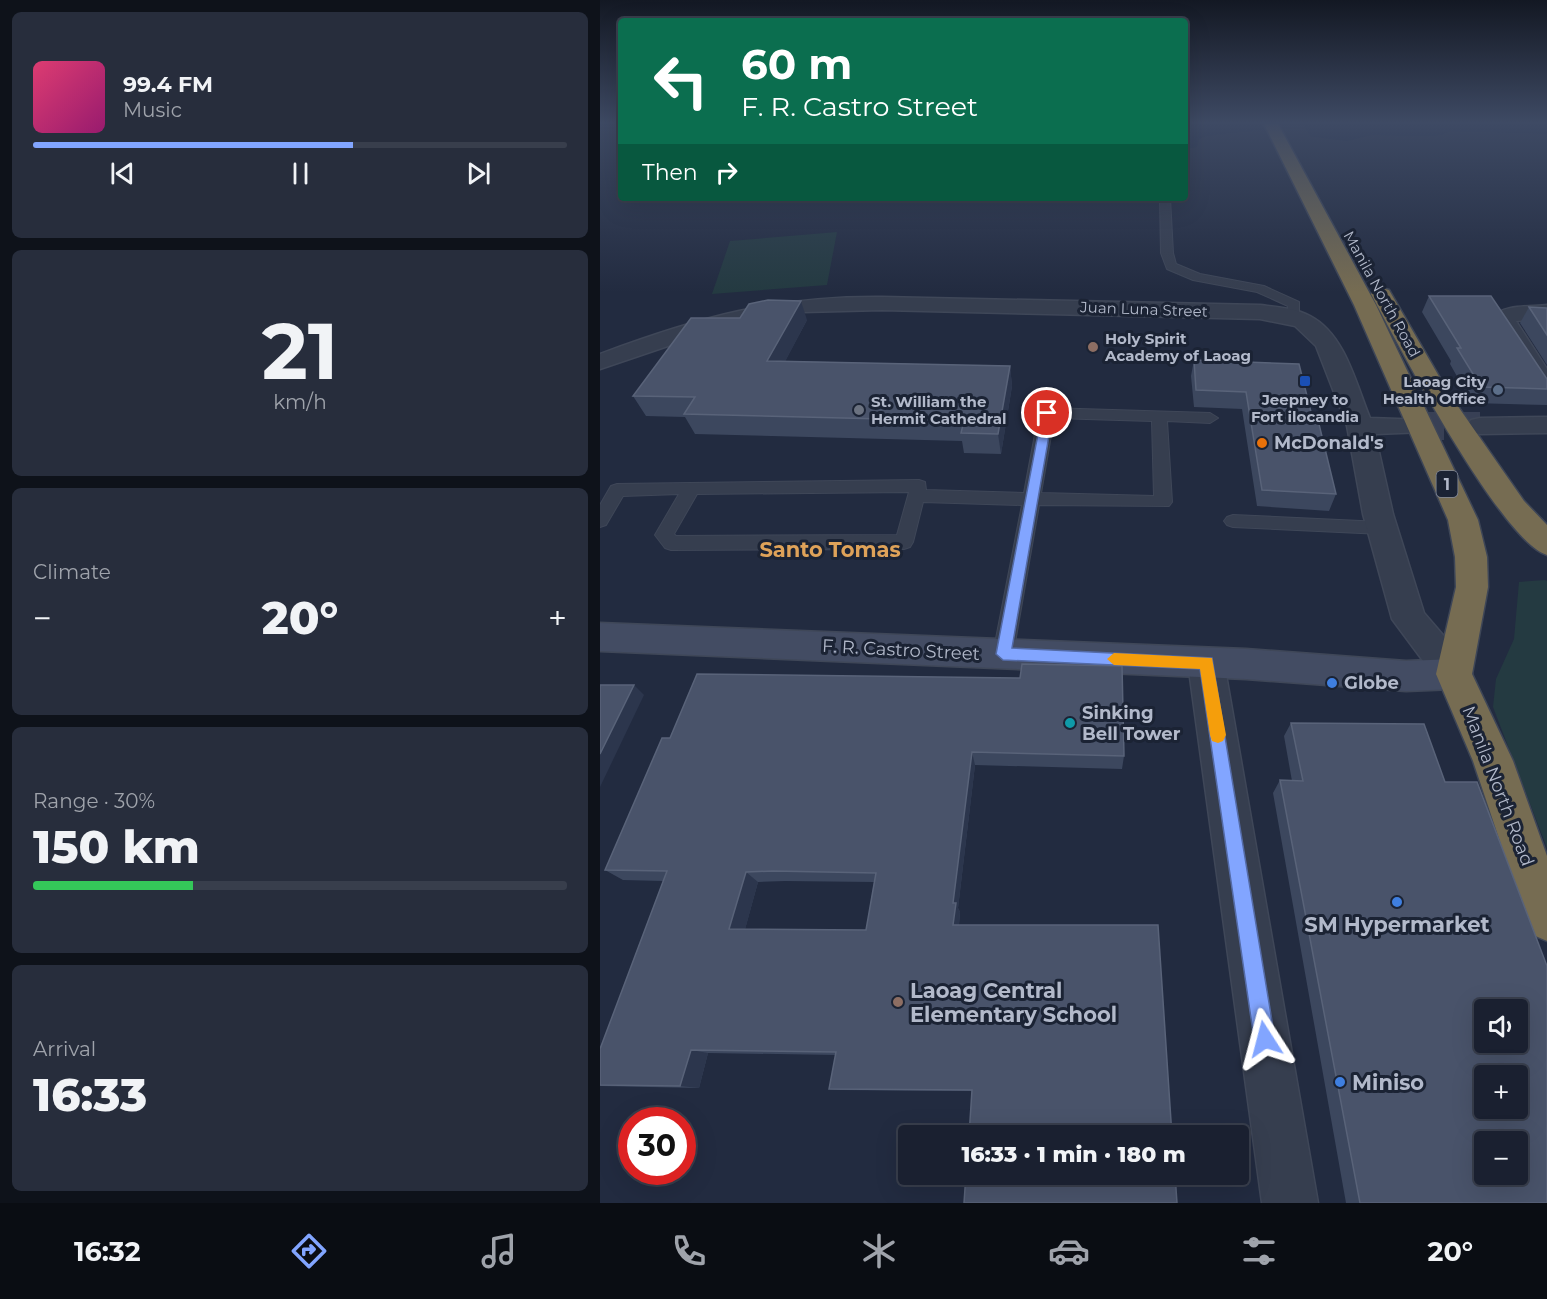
<!DOCTYPE html>
<html lang="en">
<head>
<meta charset="utf-8">
<style>
	body { margin:0; font-family:Montserrat,sans-serif; background:#272d3c; color:#f1f3f6; height:100vh; display:flex; flex-direction:column; font-size:22px; white-space:nowrap }
	* { box-sizing:border-box; margin:0 }
	p { font-size:20px; color:#9fa3ab }
	.icon { flex:none; width:33px; height:33px; fill:none; stroke:currentColor; stroke-width:2; stroke-linecap:round; stroke-linejoin:round }
	.map { position:relative; flex:1; overflow:hidden }
	.side { display:flex; flex-direction:column; gap:12px; padding:12px; background:#0e121a; width:600px }
	.side>* { flex:none }
	.guide { position:absolute; left:18px; top:18px; width:570px; height:183px; border-radius:6px; box-shadow:0 6px 24px #0002,0 0 0 2px #383e4c; background:#0b6e4f; color:#fff; overflow:hidden }
	.controls { position:absolute; left:874px; top:999px; display:grid; gap:12px }
	.controls a { display:grid; place-items:center; width:54px; height:54px; border-radius:6px; background:#1a2030; box-shadow:0 6px 24px #0002,0 0 0 2px #383e4c; font-size:30px }
	.speed { position:absolute; left:18px; top:1107px; display:flex; gap:12px; font-size:30px; font-weight:700; text-align:center }
	.speed>* { display:grid; place-content:center; width:78px; height:78px; border-radius:50%; background:#1a2030; box-shadow:0 6px 24px #0002,0 0 0 2px #383e4c; line-height:1 }
	.speed .limit { border:9px solid #d22; background:#fff; color:#111 }
	.pin { position:absolute; display:grid; place-items:center; width:51px; height:51px; color:#fff; margin:-26px; border:3px solid #fff; border-radius:50%; box-shadow:0 2px 6px #0007 }
	.me { position:absolute; width:66px; margin:-33px; rotate:351deg; stroke-linejoin:round; filter:drop-shadow(0 0 4px #0008) }
	.turn { display:flex; align-items:center; gap:21px; height:126px; padding:0 24px; font-size:27px }
	.turn .icon { width:78px; height:78px; stroke-width:2.5 }
	.turn b { display:block; font-size:42px; line-height:51px }
	.then { display:flex; align-items:center; height:57px; padding:0 24px; background:#0003; gap:12px; font-size:22px }
	.big { font-size:45px; font-weight:800; line-height:1.1 }
	.side .tile { flex:1; display:flex; flex-direction:column; justify-content:center; gap:9px; min-width:0; padding:0 21px; border-radius:9px; background:#272d3c }
	.side .dial { align-items:center; gap:0 }
	.dial b { font-size:78px; line-height:1 }
	.song { display:flex; align-items:center; gap:18px }
	.cover { width:72px; height:72px; border-radius:9px; background:linear-gradient(135deg,hsl(340 70% 55%),hsl(320 70% 35%)) }
	.played { height:6px; border-radius:3px; background:linear-gradient(90deg,#82a5ff 60%,#383e4c 60%) }
	.keys { display:flex; justify-content:space-around; direction:ltr }
	.heat { display:flex; justify-content:space-between; align-items:center; font-size:33px; direction:ltr }
	.charge { height:9px; border-radius:4px; background:linear-gradient(90deg,#34c759 30%,#383e4c 0) }
	.trip { position:absolute; left:298px; top:1125px; width:351px; height:60px; border-radius:6px; background:#1a2030; box-shadow:0 6px 24px #0002,0 0 0 2px #383e4c; font-weight:800; line-height:60px; text-align:center }
	.menu { display:flex; height:96px; justify-content:space-around; align-items:center; background:#0a0d13; color:#9fa3ab }
	.menu .icon { width:42px; height:42px }
	.menu .on { color:#82a5ff }
	.menu b { font-size:27px; color:#f1f3f6 }
	main { display:flex; flex:1; min-height:0 }
	.map>svg:first-child { display:block }
</style>
</head>
<body>
<main>
<section class="side">
<div class="tile">
<div class="song"><i class="cover"></i><div><b>99.4 FM</b><p>Music</p></div></div>
<div class="played"></div>
<div class="keys"><svg class="icon" aria-label="previous" viewBox="0 0 24 24"><path d="M18 5L8 12l10 7zM5 5v14"/></svg><svg class="icon" aria-label="pause" viewBox="0 0 24 24"><path d="M8 5v14M16 5v14"/></svg><svg class="icon" aria-label="next" viewBox="0 0 24 24"><path d="M6 5l10 7-10 7zM19 5v14"/></svg></div>
</div>
<div class="tile dial"><b>21</b><p>km/h</p></div>
<div class="tile"><p>Climate</p>
<div class="heat"><a>−</a><b class="big">20°</b><a>+</a></div>
</div>
<div class="tile"><p>Range · 30%</p><b class="big">150 km</b><div class="charge"></div></div>
<div class="tile"><p>Arrival</p><b class="big">16:33</b></div>
</section>
<div class="map">
<svg width="947" height="1203" viewBox="0 0 947 1203">
	<rect width="100%" height="100%" fill="#222b40"/>
	<g fill="#243a41">
		<path d="M237 232 227 285 112 294 130 241Z"/>
		<path d="M945 580 947 581V848L893 707 896 679 914 639 919 582Z"/>
	</g>
	<path fill="#14213e" d="M585 124H947V134L851 131 842 135 827 136 772 135 747 141 659 130 606 136 599 139 597 147 585 149Z"/>
	<path fill="#222b40" d="M661 124H703L712 139 666 133Z"/>
	<g fill="none" stroke-linecap="round" stroke-linejoin="round">
		<path stroke="#384055" stroke-width="28" stroke-dasharray="28 14" stroke-linecap="butt" d="M816 426H880"/>
		<defs>
			<g id="lane">
				<path d="M560 198H570L573 253 576 264 600 274 664 286 699 302V320H689L688 306 657 292 593 280 567 269 561 253Z"/>
				<path d="M447 408 610 413 618 418 610 423 567 421 572 502 569 506 439 505 413 654 410 660 403 663 396 660 393 654 422 505 323 502 313 542 310 547 304 549 71 550 65 548 55 535 79 494 23 496 6 525 0 527V505L11 486 17 484 319 480 325 482 326 490 424 493 439 413ZM454 418 552 421 554 496 441 493ZM309 492 297 535 76 536 74 534 97 494Z"/>
				<path d="M633 515 782 522 788 523 791 528 788 533 782 534 633 527 627 525 624 521 627 517Z"/>
			</g>
			<g id="street">
				<path d="M282 297 660 305C676 307 695 308 710 316 745 334 756 384 770 418L825 420 829 426 825 432 775 434 793 514 824 613 867 663 872 674 867 685 854 689 841 685 792 619 763 514 747 426 716 346 695 326 660 319 282 310 203 312 121 328 0 369V354C99 317 175 296 282 297Z"/>
				<path d="M947 305V319L916 321 947 369V395L938 393 892 318C902 304 931 307 947 305Z"/>
				<path d="M947 417V433L880 434 871 432 867 426 871 420 880 418Z"/>
				<path d="M606 648 619 652 624 663 718 1203H662L588 663 593 652Z"/>
			</g>
			<path id="secondary" d="M0 623 646 649 806 661 854 659 867 663 872 674 867 685 854 689 806 691 646 679 0 651Z"/>
			<g id="highway">
				<path d="M664 124H678L776 305 878 520 887 557 888 587 872 674 913 761 947 856V941L931 934 873 761 836 674 856 587 855 557 848 520 754 305Z"/>
				<path d="M782 288 789 290 848 392 924 501 947 525V555C902 542 797 343 771 294L775 290Z"/>
			</g>
		</defs>
		<use href="#lane" stroke="#3f4758" stroke-width="2"/>
		<use href="#street" stroke="#3f4758" stroke-width="3"/>
		<use href="#secondary" stroke="#3f4758" stroke-width="3"/>
		<use href="#highway" stroke="#3e4657" stroke-width="3"/>
		<use href="#lane" fill="#363e4f" fill-rule="evenodd"/>
		<use href="#street" fill="#363e4f" fill-rule="evenodd"/>
		<use href="#secondary" fill="#434c63" fill-rule="evenodd"/>
		<use href="#highway" fill="#766c52" fill-rule="evenodd"/>
	</g>
	<g fill="#3c475e" fill-rule="evenodd">
		<path d="M829 296 947 379V405L872 403 850 364 851 361 822 312Z"/>
		<path d="M929 307 947 308V365L920 323Z"/>
		<path d="M207 320 185 361 410 366 412 386 401 454 364 453 362 441 95 434 85 417 46 416 33 396Z"/>
		<path d="M594 360 713 420 736 494 729 511 657 506 642 409 594 407 591 376Z"/>
		<path d="M691 723 947 1203H746L673 793 680 780 692 781 684 736Z"/>
		<path d="M62 738 524 756 522 769 375 765 358 908 360 912 359 925 372 1091 240 1090 229 1089 236 1055 108 1053 99 1088 0 1086V1049L63 881 23 880 5 870ZM185 881 274 882 266 930 145 929 158 882Z"/>
	</g>
	<g fill="#2c364d">
		<path d="M201 301 207 320 175 381 167 361Z"/>
		<path d="M410 366 412 386 401 454 398 434Z"/>
		<path d="M34 685 44 695 0 787V754Z"/>
		<path d="M372 752 375 765 358 908 360 912 358 933 353 925V903Z"/>
		<path d="M146 872 158 882 143 937 129 929Z"/>
		<path d="M91 1050 108 1053 99 1088 80 1086Z"/>
	</g>
	<g fill="#49536a" stroke="#596379" stroke-width="1.5" fill-rule="evenodd">
		<path d="M829 296H891L947 379V389L881 387 857 348H861Z"/>
		<path d="M168 300 201 301 167 361 410 366 398 434 361 433 364 421 84 414 95 397 33 396 91 318H140L149 304Z"/>
		<path d="M929 307 947 308V335Z"/>
		<path d="M594 360 699 364 713 420H718L736 494 662 490 646 392 596 390Z"/>
		<path d="M422 664 522 666 524 756 372 752 353 903H356L353 925H558L572 1136H369L372 1090 229 1089 236 1052 91 1050 80 1086 0 1085V1049L67 871 5 870 62 738H70L97 674 420 678ZM173 871 276 873 266 930 129 929 146 872Z"/>
		<path d="M0 685H34L0 754Z"/>
		<path d="M691 723 824 724 845 782H877L947 966V1203H760L680 780 703 781ZM885 1010H918V1042H885ZM885 1076H918V1108H885ZM885 1142H918V1174H885Z"/>
		<path d="M366 1174H575L577 1203H364Z"/>
	</g>
	<linearGradient id="sky" x2="0" y2="1"><stop stop-color="#131823"/><stop offset="0.42" stop-color="#3e4a64"/><stop offset="1" stop-color="#3e4a64" stop-opacity="0"/></linearGradient>
	<rect width="947" height="292" fill="url(#sky)"/>
	<path fill="#82a5ff" stroke="#546ba6" stroke-width="1.5" d="M447 410 453 413 412 648 612 658 675 1039 672 1046 665 1050 657 1046 654 1039 600 669 403 660 396 654 442 413Z"/>
	<path fill="#f59e0b" d="M514 653 612 658 626 735 623 741 618 743 612 741 610 735 600 669 514 665 507 659Z"/>
	<g fill="#8d6e63" stroke="#1b2334" stroke-width="2">
		<circle cx="493" cy="347" r="6"/>
		<circle cx="298" cy="1002" r="6"/>
	</g>
	<rect fill="#1a4fb4" stroke="#1b2334" stroke-width="2" x="699" y="375" width="12" height="12" rx="3"/>
	<circle fill="#5c6f8a" stroke="#1b2334" stroke-width="2" cx="898" cy="390" r="6"/>
	<circle fill="#6b7280" stroke="#1b2334" stroke-width="2" cx="259" cy="410" r="6"/>
	<circle fill="#e8710a" stroke="#1b2334" stroke-width="2" cx="662" cy="443" r="6"/>
	<g fill="#3f7fe0" stroke="#1b2334" stroke-width="2">
		<circle cx="732" cy="683" r="6"/>
		<circle cx="797" cy="902" r="6"/>
		<circle cx="740" cy="1082" r="6"/>
	</g>
	<circle fill="#0f9aa8" stroke="#1b2334" stroke-width="2" cx="470" cy="723" r="6"/>
	<g text-anchor="middle" dominant-baseline="central" stroke-width="6" stroke-linejoin="round" paint-order="stroke">
		<g font-size="15" fill="#b2b9ca" stroke="#1b2334">
			<text transform="translate(782 294) rotate(61)">Manila North Road</text>
			<text transform="translate(544 309) rotate(2)">Juan Luna Street</text>
		</g>
		<g font-size="15" font-weight="bold" fill="#b2b9ca" stroke="#1b2334" text-anchor="start">
			<text x="505" y="338">Holy Spirit<tspan x="505" dy="17">Academy of Laoag</tspan></text>
			<text x="886" y="381" text-anchor="end">Laoag City<tspan x="886" dy="17">Health Office</tspan></text>
			<text x="705" y="399" text-anchor="middle">Jeepney to<tspan x="705" dy="17">Fort ilocandia</tspan></text>
			<text x="271" y="401">St. William the<tspan x="271" dy="17">Hermit Cathedral</tspan></text>
		</g>
		<rect fill="#1b2334" stroke="#858c9d" stroke-width="1.5" x="836.5" y="471" width="21" height="26" rx="4.5"/>
		<g font-size="16" font-weight="bold" fill="#b2b9ca">
			<text x="847" y="484">1</text>
		</g>
		<g font-size="18" font-weight="bold" fill="#b2b9ca" stroke="#1b2334" text-anchor="start">
			<text x="674" y="443">McDonald's</text>
			<text x="744" y="683">Globe</text>
			<text x="482" y="713">Sinking<tspan x="482" dy="21">Bell Tower</tspan></text>
		</g>
		<g font-size="18" fill="#b2b9ca" stroke="#1b2334">
			<text transform="translate(301 650) rotate(3)">F. R. Castro Street</text>
			<text transform="translate(898 786) rotate(69)">Manila North Road</text>
		</g>
		<g font-size="21" font-weight="bold" fill="#dea259" stroke="#1b2334">
			<text x="230" y="549">Santo Tomas</text>
		</g>
		<g font-size="21" font-weight="bold" fill="#b2b9ca" stroke="#1b2334" text-anchor="start">
			<text x="797" y="924" text-anchor="middle">SM Hypermarket</text>
			<text x="310" y="990">Laoag Central<tspan x="310" dy="24">Elementary School</tspan></text>
			<text x="752" y="1082">Miniso</text>
		</g>
	</g>
</svg>
<div class="controls">
<a><svg class="icon" aria-label="sound" viewBox="0 0 24 24"><path d="M4 9h4l5-4v14l-5-4H4zM17 9q2 3 0 6"/></svg></a>
<a>+</a>
<a>−</a>
</div>
<div class="speed"><div class="limit">30</div></div>
<div class="pin" style="left:447px;top:413px;background:#d93025"><svg class="icon" aria-label="arrive" viewBox="0 0 24 24"><path d="M6 21V4h12l-3 4 3 4H6"/></svg></div>
<svg class="me" style="left:665px;top:1039px" viewBox="-20 -20 40 40"><path d="M0-17L14 15 0 8-14 15z" fill="#82a5ff" stroke="#fff" stroke-width="4"/></svg>
<div class="trip">16:33 · 1 min · 180 m</div>
<div class="guide">
<div class="turn"><svg class="icon" aria-label="left" viewBox="0 0 24 24"><path d="M17 20v-9H6M10 6l-5 5 5 5"/></svg><div><b>60 m</b>F. R. Castro Street</div></div>
<div class="then">Then<svg class="icon" aria-label="right" viewBox="0 0 24 24"><path d="M7 20v-9h11M14 6l5 5-5 5"/></svg></div>
</div>
</div>
</main>
<nav class="menu">
<b>16:32</b>
<svg class="icon on" aria-label="directions" viewBox="0 0 24 24"><path d="M12 3l9 9-9 9-9-9zM9 14v-3h6M13 9l2 2-2 2"/></svg>
<svg class="icon" aria-label="music" viewBox="0 0 24 24"><path d="M9 18V5l10-2v13"/><circle cx="6" cy="18" r="3"/><circle cx="16" cy="16" r="3"/></svg>
<svg class="icon" aria-label="phone" viewBox="0 0 24 24"><path d="M5 4h4l2 5-3 2q2 4 5 5l2-3 5 2v4C11 20 4 13 5 4z"/></svg>
<svg class="icon" aria-label="climate" viewBox="0 0 24 24"><path d="M12 3v18M4 7l16 10M4 17L20 7"/></svg>
<svg class="icon" aria-label="car" viewBox="0 0 24 24"><path d="M5 17H2v-5l4-1 3-4h7l3 4 3 1v5h-3M9 17h6M6 11h13"/><circle cx="7" cy="17" r="2"/><circle cx="17" cy="17" r="2"/></svg>
<svg class="icon" aria-label="filters" viewBox="0 0 24 24"><path d="M4 7h16M4 17h16"/><circle cx="9" cy="7" r="2"/><circle cx="15" cy="17" r="2"/></svg>
<b>20°</b>
</nav>
</body>
</html>
